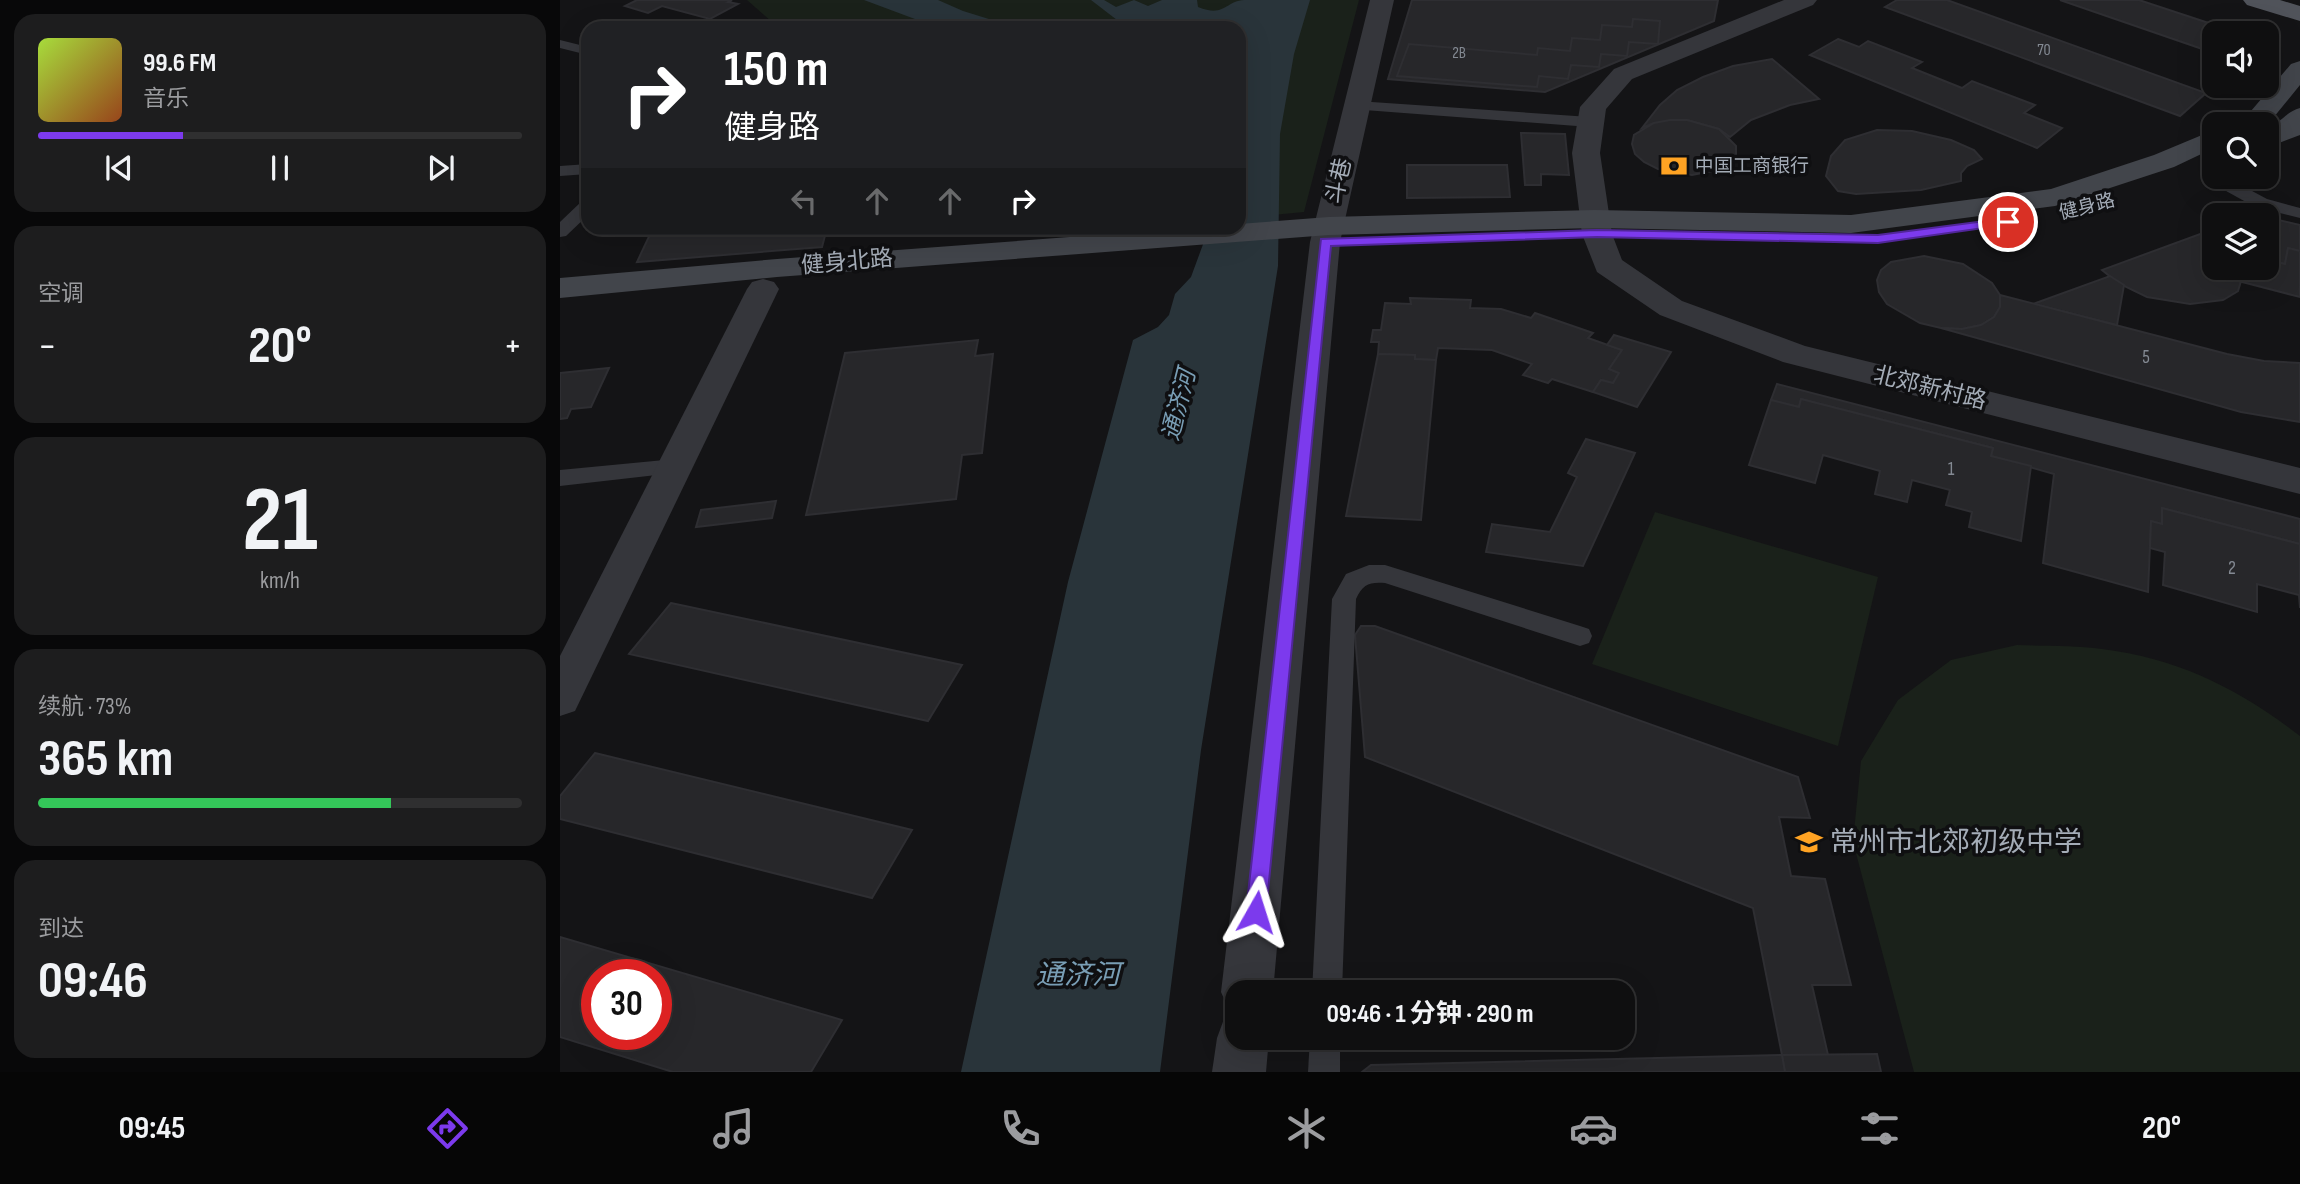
<!DOCTYPE html>
<html lang="zh">
<head>
<meta charset="utf-8">
<style>
	body { margin:0; font-family:"Sofia Sans Condensed","Noto Sans SC",sans-serif; background:#1d1d1e; color:#f1f3f6; height:100vh; display:flex; flex-direction:column; font-size:26px; white-space:nowrap }
	* { box-sizing:border-box; margin:0 }
	p { font-size:23px; color:#9b9c9f }
	.icon { flex:none; width:38px; height:38px; fill:none; stroke:currentColor; stroke-width:2; stroke-linecap:round; stroke-linejoin:round }
	.map { position:relative; flex:1; overflow:hidden }
	.panel { display:flex; flex-direction:column; gap:14px; padding:14px; background:#080809; width:560px }
	.panel>* { flex:none }
	.guide { position:absolute; left:21px; top:21px; width:665px; height:214px; border-radius:21px; box-shadow:0 7px 28px #0002,0 0 0 2px #2f2f30; background:#202124; color:#fff; overflow:hidden }
	.fabs { position:absolute; left:1642px; top:21px; display:grid; gap:14px }
	.fabs a { display:grid; place-items:center; width:77px; height:77px; border-radius:14px; background:#0f0f10; box-shadow:0 7px 28px #0002,0 0 0 2px #2f2f30; font-size:35px }
	.speed { position:absolute; left:21px; top:959px; display:flex; gap:14px; font-size:35px; font-weight:700; text-align:center }
	.speed>* { display:grid; place-content:center; width:91px; height:91px; border-radius:50%; background:#0f0f10; box-shadow:0 7px 28px #0002,0 0 0 2px #2f2f30; line-height:1 }
	.speed .limit { border:10px solid #d22; background:#fff; color:#111 }
	.pin { position:absolute; display:grid; place-items:center; width:60px; height:60px; color:#fff; margin:-30px; border:4px solid #fff; border-radius:50%; box-shadow:0 2px 7px #0007 }
	.me { position:absolute; width:77px; margin:-38px; rotate:6deg; stroke-linejoin:round; filter:drop-shadow(0 0 5px #0008) }
	.turn { display:flex; align-items:center; gap:24px; height:147px; padding:0 28px; font-size:32px }
	.turn .icon { width:91px; height:91px; stroke-width:2.5 }
	.turn b { display:block; font-size:49px; line-height:60px }
	.lanes { display:flex; align-items:center; height:66px; padding:0 28px; background:#0003; justify-content:center; gap:35px; direction:ltr }
	.lanes .off { opacity:.35 }
	.big { font-size:52px; font-weight:700; line-height:1.1 }
	.panel .card { flex:1; display:flex; flex-direction:column; justify-content:center; gap:10px; min-width:0; padding:0 24px; border-radius:21px; background:#1d1d1e }
	.panel .dial { align-items:center; gap:0 }
	.dial b { font-size:91px; line-height:1 }
	.song { display:flex; align-items:center; gap:21px }
	.cover { width:84px; height:84px; border-radius:10px; background:linear-gradient(135deg,hsl(80 70% 55%),hsl(20 70% 35%)) }
	.played { height:7px; border-radius:4px; background:linear-gradient(90deg,#7c3aed 30%,#2f2f30 30%) }
	.keys { display:flex; justify-content:space-around; direction:ltr }
	.heat { display:flex; justify-content:space-between; align-items:center; font-size:38px; direction:ltr }
	.charge { height:10px; border-radius:5px; background:linear-gradient(90deg,#34c759 73%,#2f2f30 0) }
	.trip { position:absolute; left:665px; top:980px; width:410px; height:70px; border-radius:21px; background:#0f0f10; box-shadow:0 7px 28px #0002,0 0 0 2px #2f2f30; font-weight:700; line-height:70px; text-align:center }
	.menu { display:flex; height:112px; justify-content:space-around; align-items:center; background:#060606; color:#9b9c9f }
	.menu .icon { width:49px; height:49px }
	.menu .current { color:#7c3aed }
	.menu b { font-size:32px; color:#f1f3f6 }
	main { display:flex; flex:1; min-height:0 }
	.map>svg:first-child { display:block }
</style>
</head>
<body>
<main>
<section class="panel">
<div class="card">
<div class="song"><i class="cover"></i><div><b>99.6 FM</b><p>音乐</p></div></div>
<div class="played"></div>
<div class="keys"><svg class="icon" aria-label="previous" viewBox="0 0 24 24"><path d="M18 5L8 12l10 7zM5 5v14"/></svg><svg class="icon" aria-label="pause" viewBox="0 0 24 24"><path d="M8 5v14M16 5v14"/></svg><svg class="icon" aria-label="next" viewBox="0 0 24 24"><path d="M6 5l10 7-10 7zM19 5v14"/></svg></div>
</div>
<div class="card"><p>空调</p>
<div class="heat"><a>−</a><b class="big">20°</b><a>+</a></div>
</div>
<div class="card dial"><b>21</b><p>km/h</p></div>
<div class="card"><p>续航 · 73%</p><b class="big">365 km</b><div class="charge"></div></div>
<div class="card"><p>到达</p><b class="big">09:46</b></div>
</section>
<div class="map">
<svg width="1740" height="1072" viewBox="0 0 1740 1072">
	<rect width="100%" height="100%" fill="#141416"/>
	<g fill="#1a211a">
		<path d="M187 0H799L744 212 679 218V28H219Z"/>
		<path d="M470 228H567L457 237Z"/>
		<path d="M1095 512 1318 577 1278 746 1032 664Z"/>
		<path d="M1457 645C1485 646 1515 645 1542 649 1620 659 1679 689 1740 736V1072H1354L1293 842 1301 761 1338 700 1391 660Z"/>
	</g>
	<g fill="#29343a">
		<path d="M304 0H378L403 11 458 28H379Z"/>
		<path d="M531 0H544L556 7 574 0 588 6 602 0H637L638 7C665 18 665 1 684 0 706 0 728 0 750 0L734 54 720 134 718 266 641 750 600 1072H401L508 582 573 340 598 327 609 315 615 294 631 277 649 228H679V28H655L633 23 601 28H537L557 20Z"/>
	</g>
	<g fill="#27272a" stroke="#2e2e32" stroke-width="2" fill-rule="evenodd">
		<path d="M77 0H172L168 2 178 4 150 19 102 6 88 13 65 6Z"/>
		<path d="M852 0H1158L1154 21 985 92 828 79Z"/>
		<path d="M1337 0H1387L1646 93 1620 116 1325 7Z"/>
		<path d="M1500 0H1579L1679 33H1654V53Z"/>
		<path d="M1073 19 1100 21 1098 44 1069 42 1067 56 1041 54 1039 67 1011 65 1008 79 979 76 977 87 837 76 849 44 977 55 978 48 1010 51 1012 38 1040 40 1042 25 1072 27Z"/>
		<path d="M1278 39 1299 47 1308 41 1362 62 1352 68 1402 88 1412 81 1475 105 1464 113 1502 128 1477 148 1250 55Z"/>
		<path d="M1212 59 1259 99 1230 105 1191 120 1170 137 1159 129 1127 120 1094 123 1082 128 1100 105 1117 90 1143 77 1173 66Z"/>
		<path d="M1110 120H1127L1159 129 1176 146V155L1162 169 1132 175 1098 169 1084 162 1075 154 1072 144 1074 135 1094 123Z"/>
		<path d="M1317 130 1352 131 1391 140 1414 150 1422 159 1407 166 1401 173V181L1361 190 1296 194 1278 191 1266 176 1271 156 1285 140Z"/>
		<path d="M961 133 1005 134 1009 175 981 174V185H965Z"/>
		<path d="M847 165H947L950 197 847 198Z"/>
		<path d="M1706 217 1740 225V251L1728 248 1725 264 1706 259Z"/>
		<path d="M93 228H267L262 247 77 262Z"/>
		<path d="M1654 229V268H1661L1659 276 1681 281 1678 291 1663 300 1630 304 1587 297 1558 283 1542 270Z"/>
		<path d="M1728 248 1740 251V297L1659 276 1661 268H1706V259L1725 264Z"/>
		<path d="M1364 256 1403 264 1432 283 1440 295V307L1434 317 1421 325 1402 329 1381 328 1360 323 1327 304 1319 292 1317 280 1321 270 1331 262Z"/>
		<path d="M1550 276 1564 285 1557 325 1473 304Z"/>
		<path d="M1440 295 1667 354 1704 361 1740 363V422L1681 412 1381 328 1402 329 1421 325 1434 317 1440 307Z"/>
		<path d="M850 298 911 300 910 308 941 309 971 318 975 313 1033 333 1028 338 1062 350 1049 369 1059 373 1053 383 1041 380 1033 392 992 379 988 383 963 375 972 364 932 350 878 348 876 360 855 359V355L818 354 819 342H811L813 330H821L825 303 851 304Z"/>
		<path d="M1054 335 1111 352 1077 407 1033 392 1041 380 1053 383 1059 373 1049 369 1062 350 1047 345Z"/>
		<path d="M418 340 415 356 433 354 422 453 402 455 396 499 246 515 285 353Z"/>
		<path d="M818 354 855 355V359L876 360 861 520 786 516Z"/>
		<path d="M49 368 31 407 11 409 7 418 0 419V373Z"/>
		<path d="M1217 384 1740 519V544L1602 508V524L1591 521 1588 592 1483 563 1494 474 1431 456 1433 448 1241 399 1239 407 1211 400Z"/>
		<path d="M1241 399 1433 448 1431 456 1471 466 1461 541 1409 527 1412 512 1386 505 1390 490 1352 480 1347 502 1315 494 1320 471 1263 455 1255 483 1189 465 1211 400 1239 407Z"/>
		<path d="M1026 439 1075 453 1023 566 926 552 932 524 990 532 1017 477 1008 473Z"/>
		<path d="M216 501 212 518 136 527 141 510Z"/>
		<path d="M1602 508 1740 544V608L1739 595 1697 584V612L1603 585 1605 552 1590 548 1591 521 1602 524Z"/>
		<path d="M111 603 402 665 368 721 69 654Z"/>
		<path d="M801 626H815L1238 777 1250 818 1219 817 1231 876 1265 879 1291 985H1252L1268 1055H1222L1193 908 805 757 795 635Z"/>
		<path d="M35 753 352 830 312 898 0 819V796Z"/>
		<path d="M0 937 282 1020 251 1072H113L0 1037ZM37 975H96V1034H37Z"/>
		<path d="M1317 1054 1321 1072H1225L1222 1055Z"/>
		<path d="M1222 1055 1225 1072H802L811 1065Z"/>
	</g>
	<g fill="none" stroke-linecap="round" stroke-linejoin="round">
		<path stroke="#3a3d42" stroke-width="3.5" stroke-dasharray="2.5 3.5" stroke-linecap="butt" d="M552 22 559 28"/>
		<g fill="#35363b" fill-rule="evenodd">
			<path d="M0 40 28 47V55L0 48Z"/>
			<path d="M797 101 1030 117 1038 122 1030 127 791 109 789 106 791 103Z"/>
			<path d="M28 164V174L0 176V166Z"/>
			<path d="M1654 172V177H1666L1707 199 1740 208V218L1695 207 1648 181 1646 177Z"/>
			<path d="M28 200V215L6 236 0 237V222L22 201Z"/>
			<path d="M115 459 123 462 126 467 123 472 0 486V470Z"/>
			<path d="M809 565H825L1020 626 1029 629 1032 636 1029 643 1020 646 825 583C809 582 803 584 796 599L782 992H752L772 599 786 574Z"/>
			<path d="M750 1038H780V1072H748Z"/>
		</g>
		<g fill="#35363b" fill-rule="evenodd">
			<path d="M810 0H834L780 242 713 992H677V1013L669 1010 661 992 750 242Z"/>
			<path d="M1224 0H1257L1253 5 1072 79 1046 109 1040 153 1052 234 1062 260 1122 301 1245 346 1740 468V494L1223 362 1100 315 1037 272 1022 234 1012 153 1020 107 1054 69Z"/>
			<path d="M203 279 214 282 219 289 15 711 0 716V656L187 289 192 282Z"/>
			<path d="M677 1014V1038H709L706 1072H652L657 1038 664 1019Z"/>
		</g>
		<g fill="#42454b" fill-rule="evenodd">
			<path d="M1740 61V85L1709 123 1672 124 1675 118 1691 111 1731 64Z"/>
			<path d="M1740 108V135L1706 148V130C1719 124 1727 111 1740 108Z"/>
			<path d="M1654 130V148L1614 167 1495 206 1291 233 1035 228 769 235 217 277 0 298V278L217 259 630 228H679V224L769 217 1035 210 1291 215 1491 189 1594 155Z"/>
		</g>
		<path fill="#50535a" fill-rule="evenodd" d="M1683 0H1720L1740 6V21L1687 5Z"/>
	</g>
	<path fill="#7c3aed" stroke="#51269a" stroke-width="2" d="M1448 218 1452 219V224L1318 243 1037 237 771 246 706 912 703 919 696 922 688 919 686 912 761 239 1037 230 1318 235Z"/>
	<defs>
		<symbol id="bank-bare" viewBox="-9 -9 18 18"><path d="M-6-4H6V4H-6ZM0-2.3a2.3 2.3 0 1 0 0 4.6a2.3 2.3 0 1 0 0-4.6Z" fill="#ffa323" stroke="#0f0f11" stroke-width="2.5" paint-order="stroke"/></symbol>
		<symbol id="school-bare" viewBox="-9 -9 18 18"><path d="M0-5L7-2L0 1L-7-2ZM-4 1L0 2.5L4 1V4Q0 6-4 4Z" fill="#ffa323" stroke="#0f0f11" stroke-width="2.5" paint-order="stroke"/></symbol>
	</defs>
	<g fill-rule="evenodd">
		<use href="#bank-bare" x="1095" y="147" width="38" height="38"/>
		<use href="#school-bare" x="1230" y="823" width="38" height="38"/>
	</g>
	<g text-anchor="middle" dominant-baseline="central" stroke-width="7" stroke-linejoin="round" paint-order="stroke">
		<g font-size="16" fill="#848a93">
			<text x="1484" y="50">70</text>
			<text x="899" y="53">2B</text>
		</g>
		<g font-size="19" fill="#a4acb7" stroke="#0f0f11" text-anchor="start">
			<text x="1135" y="166">中国工商银行</text>
		</g>
		<g font-size="19" fill="#a4acb7" stroke="#0f0f11">
			<text transform="translate(1527 207) rotate(-14)">健身路</text>
		</g>
		<g font-size="19" fill="#848a93">
			<text x="1586" y="357">5</text>
			<text x="1391" y="469">1</text>
			<text x="1672" y="568">2</text>
		</g>
		<g font-size="23" fill="#a4acb7" stroke="#0f0f11">
			<text transform="translate(779 181) rotate(-77)">斗巷</text>
			<text transform="translate(287 262) rotate(-5)">健身北路</text>
			<text transform="translate(1370 388) rotate(14)">北郊新村路</text>
		</g>
		<g font-size="24" font-style="italic" fill="#799eb5" stroke="#0f0f11">
			<text transform="translate(619 405) rotate(-76)">通济河</text>
		</g>
		<g font-size="28" fill="#a4acb7" stroke="#0f0f11" text-anchor="start">
			<text x="1270" y="842">常州市北郊初级中学</text>
		</g>
		<g font-size="28" font-style="italic" fill="#799eb5" stroke="#0f0f11">
			<text x="518" y="975">通济河</text>
		</g>
	</g>
</svg>
<div class="fabs">
<a><svg class="icon" aria-label="sound" viewBox="0 0 24 24"><path d="M4 9h4l5-4v14l-5-4H4zM17 9q2 3 0 6"/></svg></a>
<a><svg class="icon" aria-label="search" viewBox="0 0 24 24"><circle cx="10" cy="10" r="6"/><path d="M15 15l6 6"/></svg></a>
<a><svg class="icon" aria-label="layers" viewBox="0 0 24 24"><path d="M12 4l9 5-9 5-9-5zM3 14l9 5 9-5"/></svg></a>
</div>
<div class="speed"><div class="limit">30</div></div>
<div class="pin" style="left:1448px;top:222px;background:#d93025"><svg class="icon" aria-label="arrive" viewBox="0 0 24 24"><path d="M6 21V4h12l-3 4 3 4H6"/></svg></div>
<svg class="me" style="left:696px;top:912px" viewBox="-20 -20 40 40"><path d="M0-17L14 15 0 8-14 15z" fill="#7c3aed" stroke="#fff" stroke-width="4"/></svg>
<div class="trip">09:46 · 1 分钟 · 290 m</div>
<div class="guide">
<div class="turn"><svg class="icon" aria-label="right" viewBox="0 0 24 24"><path d="M7 20v-9h11M14 6l5 5-5 5"/></svg><div><b>150 m</b>健身路</div></div>
<div class="lanes"><svg class="icon off" aria-label="left" viewBox="0 0 24 24"><path d="M17 20v-9H6M10 6l-5 5 5 5"/></svg><svg class="icon off" aria-label="ahead" viewBox="0 0 24 24"><path d="M12 20V5M6 11l6-6 6 6"/></svg><svg class="icon off" aria-label="ahead" viewBox="0 0 24 24"><path d="M12 20V5M6 11l6-6 6 6"/></svg><svg class="icon" aria-label="right" viewBox="0 0 24 24"><path d="M7 20v-9h11M14 6l5 5-5 5"/></svg></div>
</div>
</div>
</main>
<nav class="menu">
<b>09:45</b>
<svg class="icon current" aria-label="directions" viewBox="0 0 24 24"><path d="M12 3l9 9-9 9-9-9zM9 14v-3h6M13 9l2 2-2 2"/></svg>
<svg class="icon" aria-label="music" viewBox="0 0 24 24"><path d="M9 18V5l10-2v13"/><circle cx="6" cy="18" r="3"/><circle cx="16" cy="16" r="3"/></svg>
<svg class="icon" aria-label="phone" viewBox="0 0 24 24"><path d="M5 4h4l2 5-3 2q2 4 5 5l2-3 5 2v4C11 20 4 13 5 4z"/></svg>
<svg class="icon" aria-label="climate" viewBox="0 0 24 24"><path d="M12 3v18M4 7l16 10M4 17L20 7"/></svg>
<svg class="icon" aria-label="car" viewBox="0 0 24 24"><path d="M5 17H2v-5l4-1 3-4h7l3 4 3 1v5h-3M9 17h6M6 11h13"/><circle cx="7" cy="17" r="2"/><circle cx="17" cy="17" r="2"/></svg>
<svg class="icon" aria-label="filters" viewBox="0 0 24 24"><path d="M4 7h16M4 17h16"/><circle cx="9" cy="7" r="2"/><circle cx="15" cy="17" r="2"/></svg>
<b>20°</b>
</nav>
</body>
</html>
